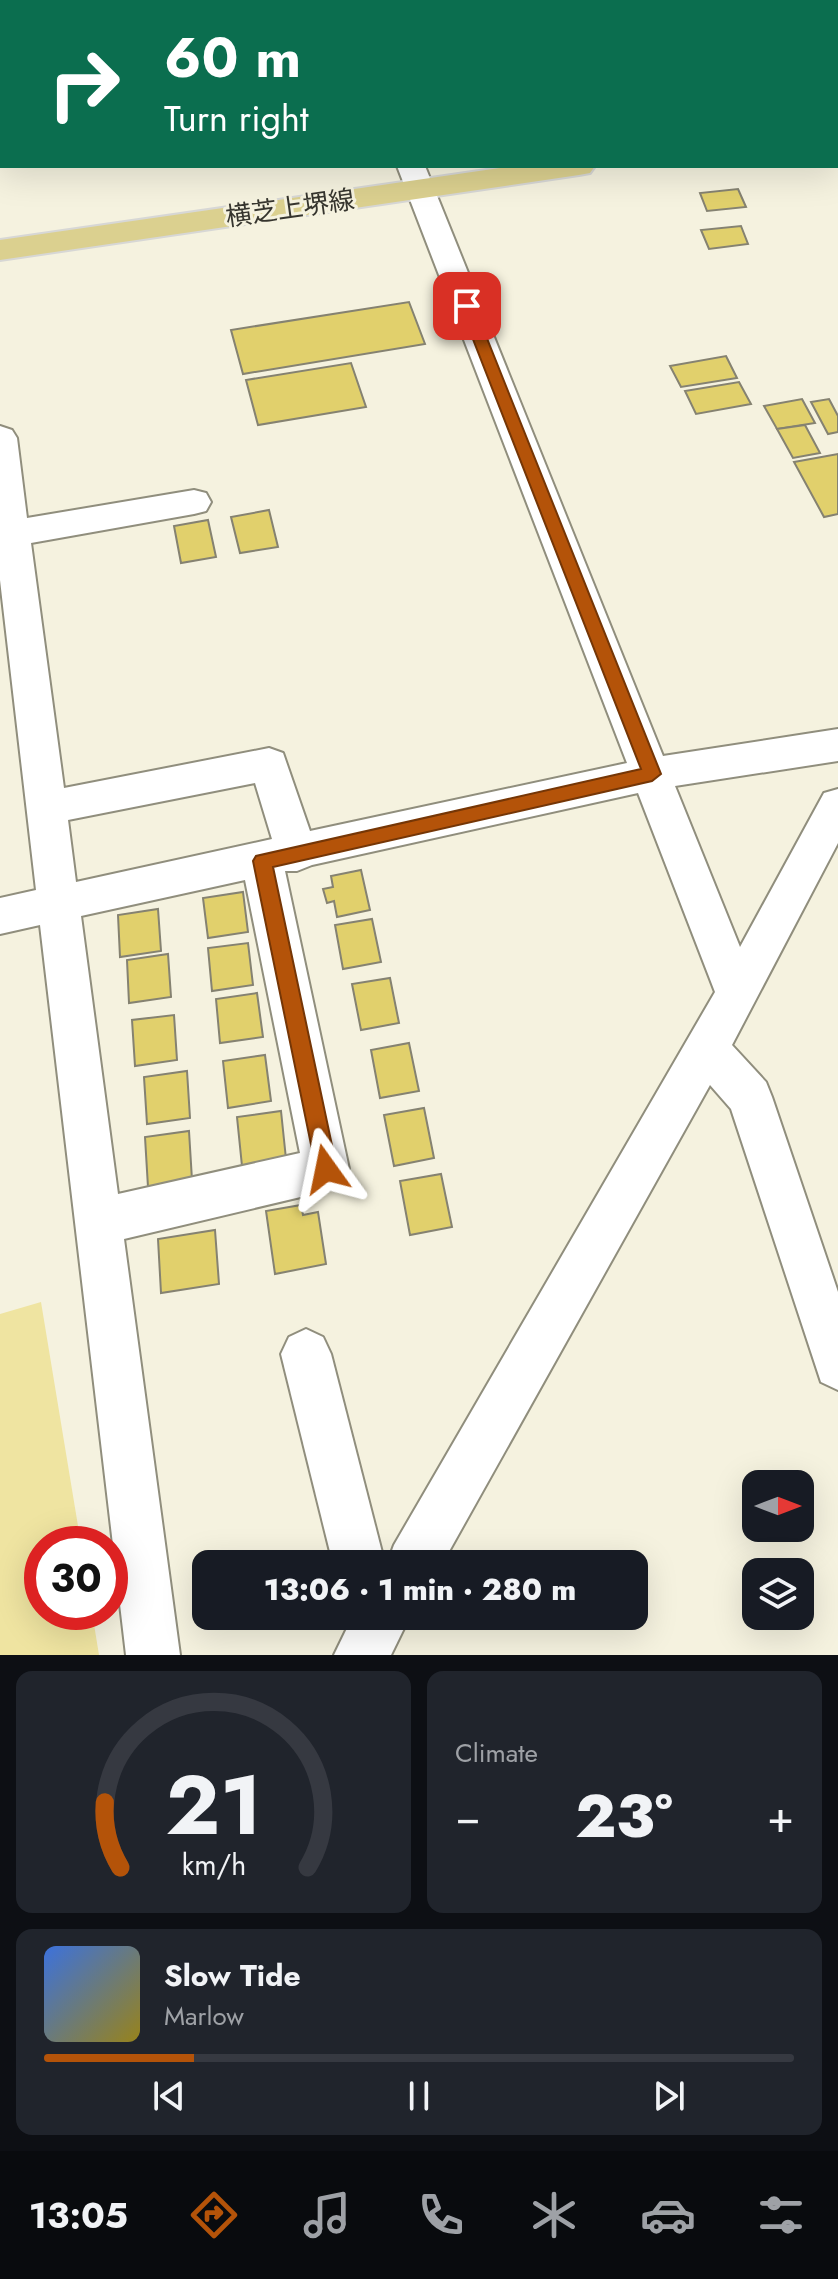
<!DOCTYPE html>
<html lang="en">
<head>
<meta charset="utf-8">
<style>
	body { margin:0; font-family:Jost,"Noto Sans JP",sans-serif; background:#20242c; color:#f1f3f6; height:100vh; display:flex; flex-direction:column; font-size:30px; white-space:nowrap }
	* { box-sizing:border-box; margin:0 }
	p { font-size:26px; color:#9ea1a6 }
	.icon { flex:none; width:44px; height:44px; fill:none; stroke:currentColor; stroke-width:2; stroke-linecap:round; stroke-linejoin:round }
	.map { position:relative; height:1655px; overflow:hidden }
	.panel { display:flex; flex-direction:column; gap:16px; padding:16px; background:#0d0f14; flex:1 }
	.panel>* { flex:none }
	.top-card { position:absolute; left:0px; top:0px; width:838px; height:168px; box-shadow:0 8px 32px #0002; background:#0b6e4f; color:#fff; overflow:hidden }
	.needle { width:52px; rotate:90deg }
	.buttons { position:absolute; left:742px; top:1470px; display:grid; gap:16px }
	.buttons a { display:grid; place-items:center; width:72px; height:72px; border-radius:16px; background:#171b24; box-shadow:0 8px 32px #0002; font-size:40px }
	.speed { position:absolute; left:24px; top:1526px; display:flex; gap:16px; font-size:40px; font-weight:700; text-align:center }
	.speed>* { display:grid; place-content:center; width:104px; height:104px; border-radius:50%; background:#171b24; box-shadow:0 8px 32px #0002; line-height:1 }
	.speed .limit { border:12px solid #d22; background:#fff; color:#111 }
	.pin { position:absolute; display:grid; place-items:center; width:68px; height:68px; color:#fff; margin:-34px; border-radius:16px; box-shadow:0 4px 12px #0006 }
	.me { position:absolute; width:88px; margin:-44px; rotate:348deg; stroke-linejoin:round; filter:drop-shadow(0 0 6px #0008) }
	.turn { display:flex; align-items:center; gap:28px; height:168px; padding:0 32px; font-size:36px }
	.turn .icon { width:104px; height:104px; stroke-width:2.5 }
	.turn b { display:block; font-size:56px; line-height:68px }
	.big { font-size:60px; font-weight:800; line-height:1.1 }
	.panel .tile { flex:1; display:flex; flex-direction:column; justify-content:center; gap:12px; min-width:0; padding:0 28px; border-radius:16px; background:#20242c }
	.panel .dial { align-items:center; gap:0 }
	.dial svg { height:208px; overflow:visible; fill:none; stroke:#363941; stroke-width:7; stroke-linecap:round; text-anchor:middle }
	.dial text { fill:#f1f3f6; stroke:none }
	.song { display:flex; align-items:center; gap:24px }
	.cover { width:96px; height:96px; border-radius:12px; background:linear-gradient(135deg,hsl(220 70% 55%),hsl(50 70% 35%)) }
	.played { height:8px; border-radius:4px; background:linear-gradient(90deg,#b45309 20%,#363941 20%) }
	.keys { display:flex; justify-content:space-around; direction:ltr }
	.heat { display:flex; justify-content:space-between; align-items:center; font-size:44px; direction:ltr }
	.panel .tiles { flex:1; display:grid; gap:16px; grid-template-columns:1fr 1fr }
	.tile:last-child { grid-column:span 2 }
	.trip { position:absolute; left:192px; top:1550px; width:456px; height:80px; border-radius:16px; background:#171b24; box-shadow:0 8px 32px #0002; font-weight:800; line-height:80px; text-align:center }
	.menu { display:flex; height:128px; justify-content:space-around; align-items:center; background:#090b0e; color:#9ea1a6 }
	.menu .icon { width:56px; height:56px }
	.menu .selected { color:#b45309 }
	.menu b { font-size:36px; color:#f1f3f6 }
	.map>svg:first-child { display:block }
</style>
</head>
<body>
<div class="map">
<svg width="838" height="1655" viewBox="0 0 838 1655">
	<rect width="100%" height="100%" fill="#f5f2df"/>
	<path fill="#efe4a1" d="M41 1302 81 1544H42V1612H92L99 1655H0V1314Z"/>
	<g fill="#e1d06c" stroke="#858271" stroke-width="2">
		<path d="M538 0H714L715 2H539Z"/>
		<path d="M738 189 746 207 707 211 700 193Z"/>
		<path d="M741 226 748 244 709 249 701 230Z"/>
		<path d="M409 302 425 344 243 374 231 330Z"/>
		<path d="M726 356 737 378 681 387 670 366Z"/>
		<path d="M351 363 366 407 258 425 246 380Z"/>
		<path d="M739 382 751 404 696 414 685 391Z"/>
		<path d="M802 399 815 423 777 429 764 406Z"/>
		<path d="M829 399 838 416V432L828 434 811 402Z"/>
		<path d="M805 425 820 453 793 458 777 429Z"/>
		<path d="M838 454V514L824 517 794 462Z"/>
		<path d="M269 510 278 547 240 553 231 517Z"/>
		<path d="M208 520 216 557 181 563 174 526Z"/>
		<path d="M361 870 370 910 337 917 334 901 327 903 323 889 333 887 331 876Z"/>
		<path d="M243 892 248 932 208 938 203 898Z"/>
		<path d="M158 909 161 951 120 957 118 915Z"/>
		<path d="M372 919 381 962 343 969 335 925Z"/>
		<path d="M248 943 253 985 212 991 208 948Z"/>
		<path d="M168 954 171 997 129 1003 127 960Z"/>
		<path d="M390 978 399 1023 361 1030 352 984Z"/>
		<path d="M257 993 263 1037 220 1043 216 999Z"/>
		<path d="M174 1015 177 1060 135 1066 132 1020Z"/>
		<path d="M409 1043 419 1091 380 1098 371 1050Z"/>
		<path d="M265 1055 271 1101 228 1108 223 1061Z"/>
		<path d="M187 1071 190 1118 147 1124 144 1077Z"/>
		<path d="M424 1108 434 1158 394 1166 384 1115Z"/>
		<path d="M281 1111 286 1159 242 1166 237 1117Z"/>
		<path d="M189 1131 192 1180 148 1187 145 1137Z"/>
		<path d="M441 1174 452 1227 410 1235 400 1181Z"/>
		<path d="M301 1205 303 1215 318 1212 326 1264 275 1274 266 1211Z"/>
		<path d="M215 1230 219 1284 161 1293 158 1239Z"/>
	</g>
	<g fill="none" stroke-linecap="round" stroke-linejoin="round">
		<defs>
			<g id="minor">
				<path d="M331 0H357L358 2H332Z"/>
				<path d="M726 0H752L753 2H727Z"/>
				<path d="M397 166H425L663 756 838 729V761L675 786 740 947 824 793 838 789V843L732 1045 766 1082 772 1097 838 1292V1390L821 1382 731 1109 710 1085 442 1564H387L394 1545 715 992 638 793 312 865 297 871H285L349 1169 342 1185 326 1191 124 1239 180 1655H126L40 925 0 934V898L36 890 0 580V426L12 430 17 438 27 518 194 490 206 493 211 502 206 511 194 514 31 543 64 788 269 748 283 753 310 831 627 763ZM255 783 272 839 76 882 68 820ZM245 880 300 1153 118 1194 81 916Z"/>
				<path d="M306 1329 323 1337 331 1354 385 1564H333L281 1354 289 1337Z"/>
				<path d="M353 1616H410L391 1655H334Z"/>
			</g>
			<g id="major">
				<rect x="836" y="119" width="2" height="18"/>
				<path d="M514 166H595L590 173 579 175 0 260V240Z"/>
			</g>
		</defs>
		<use href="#minor" stroke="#908e7d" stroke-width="4"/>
		<use href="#major" stroke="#d7d7d5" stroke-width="4"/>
		<use href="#minor" fill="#fff" fill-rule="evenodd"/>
		<use href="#major" fill="#dbd08f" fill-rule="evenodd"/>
	</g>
	<path fill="#b45309" stroke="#753606" stroke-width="2" d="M467 302 474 306 661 774 652 781 273 867 337 1169 334 1176 326 1179 319 1176 316 1169 253 861 256 856 641 769 460 306Z"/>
	<g text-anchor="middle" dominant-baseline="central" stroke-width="6" stroke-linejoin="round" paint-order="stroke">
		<g font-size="26" fill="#36352e" stroke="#f5f2df">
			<text transform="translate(290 208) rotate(-8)">横芝上堺線</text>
		</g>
	</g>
</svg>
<div class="buttons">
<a><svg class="needle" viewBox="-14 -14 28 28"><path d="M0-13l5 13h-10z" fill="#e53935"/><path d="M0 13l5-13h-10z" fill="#9ea1a6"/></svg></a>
<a><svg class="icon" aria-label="layers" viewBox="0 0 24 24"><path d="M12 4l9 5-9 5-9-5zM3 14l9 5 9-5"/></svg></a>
</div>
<div class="speed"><div class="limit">30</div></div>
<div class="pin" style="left:467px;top:306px;background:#d93025"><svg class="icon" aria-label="arrive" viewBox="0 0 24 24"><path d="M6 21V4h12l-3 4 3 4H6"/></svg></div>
<svg class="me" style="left:326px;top:1169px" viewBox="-20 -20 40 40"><path d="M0-17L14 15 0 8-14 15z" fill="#b45309" stroke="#fff" stroke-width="4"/></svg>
<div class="trip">13:06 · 1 min · 280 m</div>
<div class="top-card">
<div class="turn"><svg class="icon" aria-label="right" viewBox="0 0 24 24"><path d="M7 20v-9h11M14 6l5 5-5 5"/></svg><div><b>60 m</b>Turn right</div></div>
</div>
</div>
<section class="panel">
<div class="tiles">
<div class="tile dial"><svg viewBox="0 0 100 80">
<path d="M14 69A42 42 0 1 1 86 69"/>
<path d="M14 69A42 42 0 0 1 8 44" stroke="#b45309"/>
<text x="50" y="56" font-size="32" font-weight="700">21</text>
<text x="50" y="72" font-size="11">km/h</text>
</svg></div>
<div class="tile"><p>Climate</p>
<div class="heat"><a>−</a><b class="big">23°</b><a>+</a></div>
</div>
<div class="tile">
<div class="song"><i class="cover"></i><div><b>Slow Tide</b><p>Marlow</p></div></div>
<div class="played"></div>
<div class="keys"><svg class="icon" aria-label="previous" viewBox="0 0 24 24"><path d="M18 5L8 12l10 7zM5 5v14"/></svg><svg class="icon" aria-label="pause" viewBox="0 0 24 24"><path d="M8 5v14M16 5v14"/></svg><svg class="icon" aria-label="next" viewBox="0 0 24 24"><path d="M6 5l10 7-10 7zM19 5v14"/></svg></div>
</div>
</div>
</section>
<nav class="menu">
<b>13:05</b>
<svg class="icon selected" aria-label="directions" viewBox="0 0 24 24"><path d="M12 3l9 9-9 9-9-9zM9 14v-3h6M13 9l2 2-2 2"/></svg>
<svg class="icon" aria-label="music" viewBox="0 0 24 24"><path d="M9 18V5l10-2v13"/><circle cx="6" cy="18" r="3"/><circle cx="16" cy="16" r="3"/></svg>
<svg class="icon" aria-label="phone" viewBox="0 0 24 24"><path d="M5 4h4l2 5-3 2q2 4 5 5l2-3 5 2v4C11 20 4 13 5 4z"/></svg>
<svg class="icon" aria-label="climate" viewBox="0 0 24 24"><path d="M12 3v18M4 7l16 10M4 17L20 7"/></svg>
<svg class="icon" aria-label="car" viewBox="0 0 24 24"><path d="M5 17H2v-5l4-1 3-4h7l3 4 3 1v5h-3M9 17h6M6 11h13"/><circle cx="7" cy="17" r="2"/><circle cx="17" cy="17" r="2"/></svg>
<svg class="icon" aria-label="filters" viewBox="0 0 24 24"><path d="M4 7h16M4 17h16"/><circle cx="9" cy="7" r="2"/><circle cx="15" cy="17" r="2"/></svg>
</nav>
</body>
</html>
